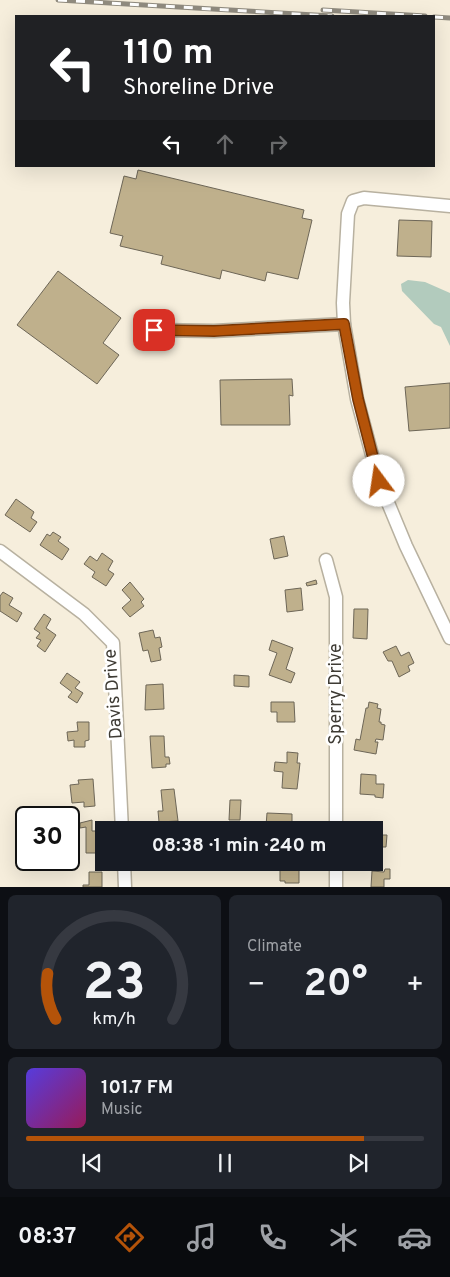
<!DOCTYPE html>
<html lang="en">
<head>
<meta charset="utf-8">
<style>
	body { margin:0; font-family:Overpass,sans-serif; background:#20242c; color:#f1f3f6; height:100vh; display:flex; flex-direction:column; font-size:19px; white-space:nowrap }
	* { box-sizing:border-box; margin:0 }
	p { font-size:16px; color:#9ea1a6 }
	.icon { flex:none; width:28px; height:28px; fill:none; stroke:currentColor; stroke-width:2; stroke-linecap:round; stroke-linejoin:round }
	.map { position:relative; height:887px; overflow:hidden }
	.sheet { display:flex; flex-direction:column; gap:8px; padding:8px; background:#0d0f14; flex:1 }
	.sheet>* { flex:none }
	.guide { position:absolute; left:15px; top:15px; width:420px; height:152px; border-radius:0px; box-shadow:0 5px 20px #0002; background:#202124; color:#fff; overflow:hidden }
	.speed { position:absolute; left:15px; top:806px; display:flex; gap:10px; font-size:25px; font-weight:700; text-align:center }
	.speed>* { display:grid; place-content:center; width:65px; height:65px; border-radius:50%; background:#171b24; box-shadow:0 5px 20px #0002; line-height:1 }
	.speed .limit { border:2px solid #111; border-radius:8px; background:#fff; color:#111 }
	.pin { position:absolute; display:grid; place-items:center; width:42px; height:42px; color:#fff; margin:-21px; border-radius:10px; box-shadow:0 2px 8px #0006 }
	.me { position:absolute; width:55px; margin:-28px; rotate:346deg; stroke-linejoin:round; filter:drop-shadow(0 0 4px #0008) }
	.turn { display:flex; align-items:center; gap:18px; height:105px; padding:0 25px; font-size:22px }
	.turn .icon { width:65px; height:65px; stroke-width:2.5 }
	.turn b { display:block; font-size:35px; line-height:42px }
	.lanes { display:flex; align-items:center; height:48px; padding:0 25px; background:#0003; justify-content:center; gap:25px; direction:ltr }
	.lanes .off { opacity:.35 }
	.big { font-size:38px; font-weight:700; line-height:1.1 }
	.sheet .card { flex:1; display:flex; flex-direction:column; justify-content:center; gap:8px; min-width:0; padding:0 18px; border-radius:8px; background:#20242c }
	.sheet .dial { align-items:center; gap:0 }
	.dial svg { height:130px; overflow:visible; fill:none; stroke:#363941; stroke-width:7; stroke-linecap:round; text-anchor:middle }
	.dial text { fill:#f1f3f6; stroke:none }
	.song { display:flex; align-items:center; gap:15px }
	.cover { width:60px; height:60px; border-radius:8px; background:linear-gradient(135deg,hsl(250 70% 55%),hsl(330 70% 35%)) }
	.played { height:5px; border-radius:2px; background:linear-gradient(90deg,#b45309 85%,#363941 85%) }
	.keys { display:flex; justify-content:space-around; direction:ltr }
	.heat { display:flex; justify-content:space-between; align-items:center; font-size:28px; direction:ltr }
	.sheet .tiles { flex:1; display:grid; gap:8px; grid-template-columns:1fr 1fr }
	.card:last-child { grid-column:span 2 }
	.trip { position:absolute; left:95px; top:821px; width:288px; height:50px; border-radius:0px; background:#171b24; box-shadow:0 5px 20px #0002; font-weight:700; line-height:50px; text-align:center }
	.tabs { display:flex; height:80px; justify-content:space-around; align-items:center; background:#090b0e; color:#9ea1a6 }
	.tabs .icon { width:35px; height:35px }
	.tabs .current { color:#b45309 }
	.tabs b { font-size:22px; color:#f1f3f6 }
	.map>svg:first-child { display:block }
</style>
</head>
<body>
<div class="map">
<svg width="450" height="887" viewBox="0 0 450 887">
	<rect width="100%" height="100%" fill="#f6eedc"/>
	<path fill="#b2cbbd" d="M408 280 425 282 450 293V346L441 327 434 324 402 291 401 284Z"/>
	<g fill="#bfb08c" stroke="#6d6657">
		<path d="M138 170 304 210 302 218 312 220 298 279 267 272 265 281 222 270 220 279 161 264 163 256 120 246 123 236 110 233 124 176 136 179Z"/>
		<path d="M399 220 432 221 431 257 397 256Z"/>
		<path d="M58 271 121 318 103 343 119 355 97 384 17 325Z"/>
		<path d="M292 379 293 396 289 395 290 425H221L220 380Z"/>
		<path d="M450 383V428L409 431 405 387Z"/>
		<path d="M16 499 34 512 31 518 37 522 30 532 5 515Z"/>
		<path d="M53 532 61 537 58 541 69 549 62 560 40 545 47 534 50 536Z"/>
		<path d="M284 536 288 556 274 559 270 539Z"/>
		<path d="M102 553 113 561 108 570 114 574 106 586 92 577 95 572 84 564 90 556 97 561Z"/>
		<path d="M316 580 317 584 307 586 306 583Z"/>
		<path d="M130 582 144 599 141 602 144 606 130 617 122 608 131 600 122 590Z"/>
		<path d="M301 588 303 610 287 612 285 590Z"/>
		<path d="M3 592 13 598 9 605 22 613 17 622 0 611V596Z"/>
		<path d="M354 609H368L367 639 353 638Z"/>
		<path d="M44 614 51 619 46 628 56 635 45 652 37 646 41 640 36 638 40 633 34 629Z"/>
		<path d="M153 630 155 638 160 637 162 647 159 648 161 660 151 662 148 650 143 651 139 633Z"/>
		<path d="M272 640 293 648 286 669 295 673 291 683 269 675 277 653 269 650Z"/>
		<path d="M396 646 401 656 409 652 414 663 408 666 410 671 399 677 392 661H388L383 652Z"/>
		<path d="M67 673 80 682 75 688 83 693 77 703 68 697 72 692 60 683Z"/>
		<path d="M234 675 249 676V687L234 686Z"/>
		<path d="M163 684 164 709 145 710 146 685Z"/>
		<path d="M271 702H294L295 722H277V712H271Z"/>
		<path d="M369 702 378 704 377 708 381 709 379 722H381V724L385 725 383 740 376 739 375 742H378L376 754 354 750 356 739 360 740 366 708H368Z"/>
		<path d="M77 722H89V740L85 741V747H74V740L68 741 67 732 78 731Z"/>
		<path d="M150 736H164L165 757H169L170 764H166V767L152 768Z"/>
		<path d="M287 752 298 753 297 763H300L297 789 282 788 283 772 274 771 275 762 287 763Z"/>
		<path d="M361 774 376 775V784H384L383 798 375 797V795L360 794Z"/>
		<path d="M93 779 95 806 84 807V802L72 803 70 785 79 784 78 780Z"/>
		<path d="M174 789 178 821 159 822 158 811H163L161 790Z"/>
		<path d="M230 800H241L240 820H229Z"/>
		<path d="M267 813 292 814V824H296L295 830H282V827L266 826Z"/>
		<path d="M92 820V831H99V853H86V827L80 828V823Z"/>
		<path d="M366 824 381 825V835H387L386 847H374V830H366Z"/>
		<path d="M169 862H179L180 868 169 869Z"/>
		<path d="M280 862 299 863V883H285V881H280Z"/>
		<path d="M385 869H390V879H384V887H371L372 871 384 872Z"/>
		<path d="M89 872H102V887H83V885H89Z"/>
	</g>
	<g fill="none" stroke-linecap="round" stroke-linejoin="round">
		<defs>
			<g id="minor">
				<path d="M450 206 364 198 353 201 348 214 343 303 344 324 357 399 379 481 406 546 450 638"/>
				<path d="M154 330 214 331 344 324"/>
				<path d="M0 551 84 614 113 643 122 830"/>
				<path d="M326 560 336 597V830"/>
				<path d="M124 862 125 887"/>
				<path d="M336 862V887"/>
			</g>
		</defs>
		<use href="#minor" stroke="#b8b1a0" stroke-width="15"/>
		<use href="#minor" stroke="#fff" stroke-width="12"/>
		<defs>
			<g id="rail">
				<path d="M58 0 332 16"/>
				<path d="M323 10 425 16"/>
				<path d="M434 17 450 18"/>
			</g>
		</defs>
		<use href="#rail" stroke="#908b7f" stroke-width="5"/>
		<use href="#rail" stroke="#fff" stroke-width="3" stroke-dasharray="9" stroke-linecap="butt"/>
	</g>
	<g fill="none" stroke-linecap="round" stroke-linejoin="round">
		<defs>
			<path id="route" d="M154 330 214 331 344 324 358 399 379 481"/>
		</defs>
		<use href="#route" stroke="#753606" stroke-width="12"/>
		<use href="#route" stroke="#b45309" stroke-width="9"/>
	</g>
	<g text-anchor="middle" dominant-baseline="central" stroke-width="5" stroke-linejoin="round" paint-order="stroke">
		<g font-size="18" fill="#3e3b34" stroke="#fff">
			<text transform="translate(114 694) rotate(-94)">Davis Drive</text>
			<text transform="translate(336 694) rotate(-90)">Sperry Drive</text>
		</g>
	</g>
</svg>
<div class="speed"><div class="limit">30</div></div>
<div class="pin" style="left:154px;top:330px;background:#d93025"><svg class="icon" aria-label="arrive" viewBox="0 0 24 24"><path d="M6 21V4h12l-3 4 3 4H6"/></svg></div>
<svg class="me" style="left:379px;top:481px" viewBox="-20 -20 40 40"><circle r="19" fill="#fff"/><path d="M0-13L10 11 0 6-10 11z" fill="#b45309"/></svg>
<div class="trip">08:38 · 1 min · 240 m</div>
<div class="guide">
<div class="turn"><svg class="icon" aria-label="left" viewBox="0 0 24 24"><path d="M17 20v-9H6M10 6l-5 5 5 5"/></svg><div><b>110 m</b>Shoreline Drive</div></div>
<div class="lanes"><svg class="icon" aria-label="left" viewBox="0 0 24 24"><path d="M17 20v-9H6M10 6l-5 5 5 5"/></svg><svg class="icon off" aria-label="ahead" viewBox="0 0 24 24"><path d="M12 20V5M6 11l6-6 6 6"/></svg><svg class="icon off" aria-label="right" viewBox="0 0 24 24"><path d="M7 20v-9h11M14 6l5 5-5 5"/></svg></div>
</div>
</div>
<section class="sheet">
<div class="tiles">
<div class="card dial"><svg viewBox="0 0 100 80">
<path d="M14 69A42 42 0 1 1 86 69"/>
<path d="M14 69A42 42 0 0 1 9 41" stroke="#b45309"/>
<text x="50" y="56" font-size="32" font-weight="700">23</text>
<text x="50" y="72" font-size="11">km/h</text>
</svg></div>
<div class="card"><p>Climate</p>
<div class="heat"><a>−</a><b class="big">20°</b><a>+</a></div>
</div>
<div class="card">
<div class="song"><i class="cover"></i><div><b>101.7 FM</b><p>Music</p></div></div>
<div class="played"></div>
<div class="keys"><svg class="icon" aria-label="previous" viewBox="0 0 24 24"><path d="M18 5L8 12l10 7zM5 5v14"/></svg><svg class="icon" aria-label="pause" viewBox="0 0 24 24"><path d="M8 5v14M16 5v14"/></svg><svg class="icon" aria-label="next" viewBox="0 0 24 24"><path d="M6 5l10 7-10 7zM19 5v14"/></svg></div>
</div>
</div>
</section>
<nav class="tabs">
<b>08:37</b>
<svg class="icon current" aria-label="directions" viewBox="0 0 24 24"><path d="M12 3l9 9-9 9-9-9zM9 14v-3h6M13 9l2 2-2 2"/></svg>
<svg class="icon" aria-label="music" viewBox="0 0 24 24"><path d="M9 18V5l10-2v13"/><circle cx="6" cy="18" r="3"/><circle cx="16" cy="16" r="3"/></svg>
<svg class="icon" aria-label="phone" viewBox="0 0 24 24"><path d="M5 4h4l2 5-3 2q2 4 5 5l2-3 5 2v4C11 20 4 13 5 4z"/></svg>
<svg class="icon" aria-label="climate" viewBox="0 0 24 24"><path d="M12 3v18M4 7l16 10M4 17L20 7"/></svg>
<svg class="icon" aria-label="car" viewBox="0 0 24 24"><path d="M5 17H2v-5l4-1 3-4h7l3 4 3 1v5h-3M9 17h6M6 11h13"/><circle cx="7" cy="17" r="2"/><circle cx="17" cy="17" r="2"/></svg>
</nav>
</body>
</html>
